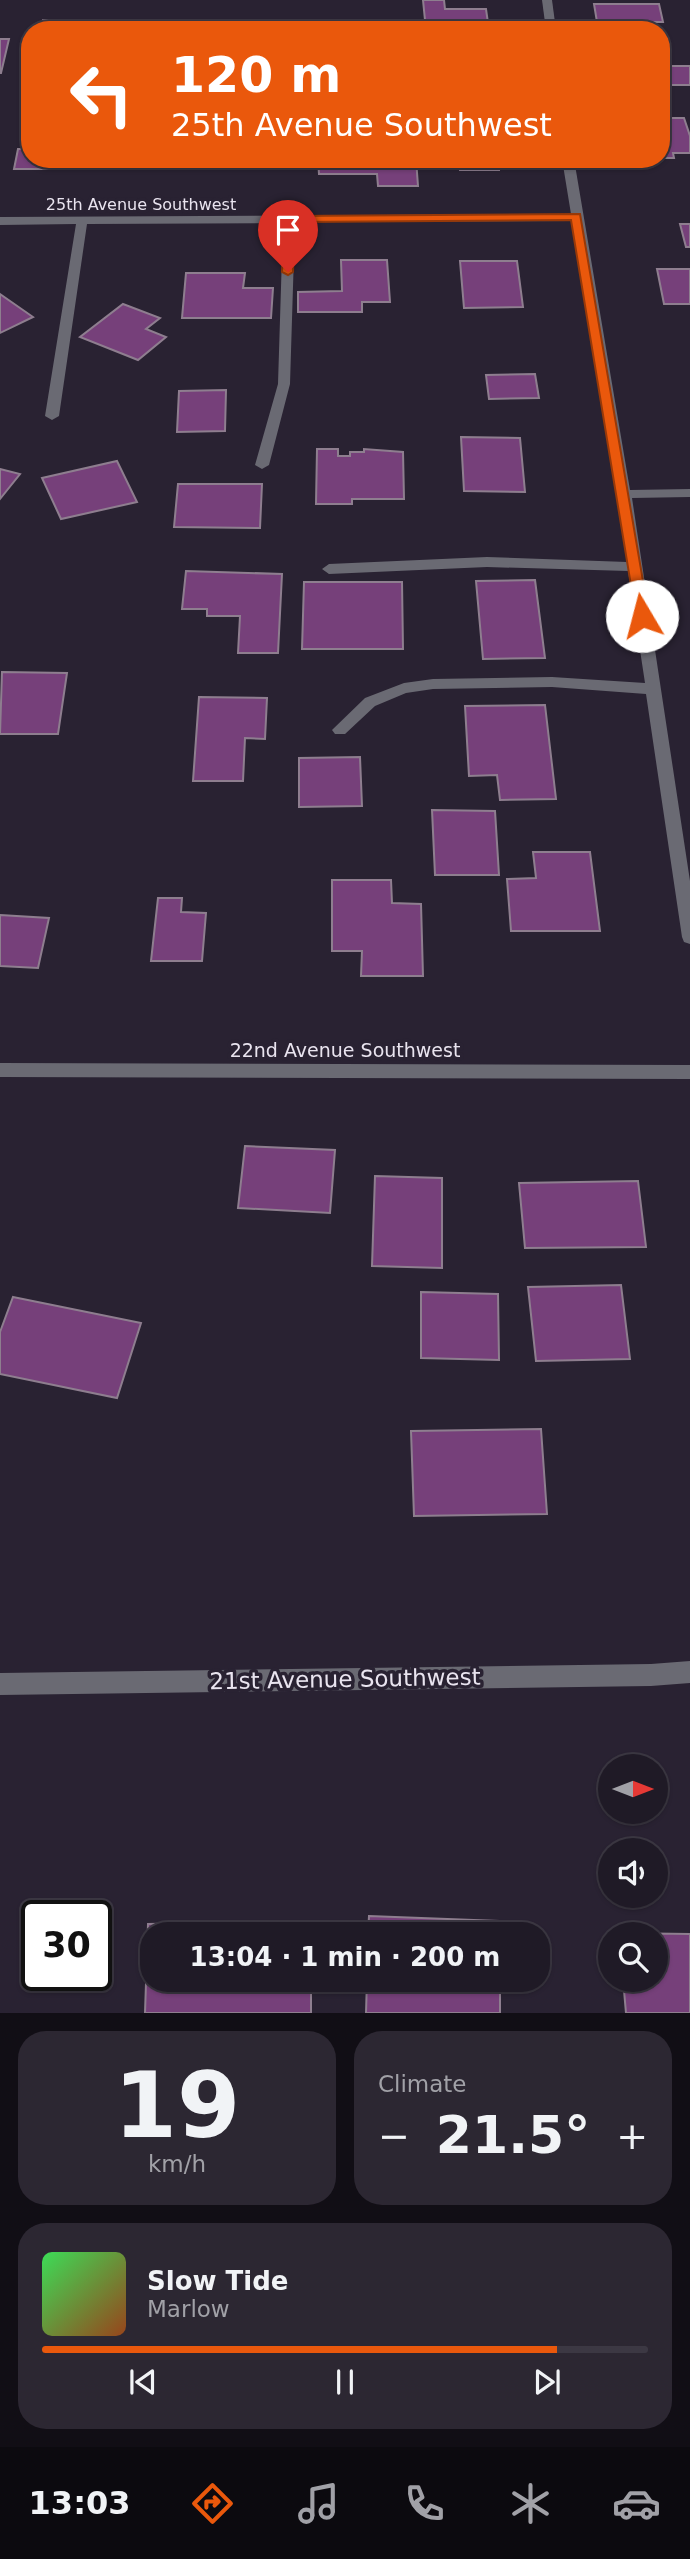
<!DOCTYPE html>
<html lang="en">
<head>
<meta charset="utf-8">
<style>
	body { margin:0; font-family:"DejaVu Sans",sans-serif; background:#2c2732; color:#f1f3f6; height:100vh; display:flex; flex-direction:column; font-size:26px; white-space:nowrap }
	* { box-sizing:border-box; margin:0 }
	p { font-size:23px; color:#a1a1a7 }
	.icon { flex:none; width:38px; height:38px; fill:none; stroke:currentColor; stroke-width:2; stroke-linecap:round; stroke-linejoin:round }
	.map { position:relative; height:2013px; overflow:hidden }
	.drawer { display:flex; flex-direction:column; gap:18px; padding:18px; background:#110e15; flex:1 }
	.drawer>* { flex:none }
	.guide { position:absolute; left:21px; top:21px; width:649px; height:147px; border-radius:28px; box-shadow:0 2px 5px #0004,0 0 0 2px #3c3843; background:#ea580c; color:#fff; overflow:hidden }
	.needle { width:46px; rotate:90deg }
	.buttons { position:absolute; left:598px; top:1754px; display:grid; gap:14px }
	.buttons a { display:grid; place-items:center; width:70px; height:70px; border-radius:50%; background:#1f1a26; box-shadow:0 2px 5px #0004,0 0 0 2px #3c3843; font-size:35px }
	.speed { position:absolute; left:21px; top:1900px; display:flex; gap:14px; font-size:35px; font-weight:700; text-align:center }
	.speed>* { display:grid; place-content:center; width:91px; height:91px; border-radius:50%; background:#1f1a26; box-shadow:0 2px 5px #0004,0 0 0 2px #3c3843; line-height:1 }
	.speed .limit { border:4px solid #111; border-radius:10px; background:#fff; color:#111 }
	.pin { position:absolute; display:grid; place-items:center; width:60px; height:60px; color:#fff; margin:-72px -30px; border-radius:50% 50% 50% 0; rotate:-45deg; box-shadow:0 0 7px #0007 }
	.pin .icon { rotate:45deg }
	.me { position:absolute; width:77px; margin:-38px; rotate:352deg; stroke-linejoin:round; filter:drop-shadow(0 0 5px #0008) }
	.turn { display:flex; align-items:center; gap:24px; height:147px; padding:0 35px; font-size:32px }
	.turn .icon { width:91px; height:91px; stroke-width:2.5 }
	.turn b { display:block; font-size:49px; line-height:60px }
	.big { font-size:52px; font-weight:700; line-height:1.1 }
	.drawer .tile { flex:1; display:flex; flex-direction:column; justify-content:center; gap:10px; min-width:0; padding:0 24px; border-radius:28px; background:#2c2732 }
	.drawer .dial { align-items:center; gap:0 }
	.dial b { font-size:91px; line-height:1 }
	.song { display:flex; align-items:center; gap:21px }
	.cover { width:84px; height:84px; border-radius:10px; background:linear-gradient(135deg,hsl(130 70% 55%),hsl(20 70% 35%)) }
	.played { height:7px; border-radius:4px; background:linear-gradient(90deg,#ea580c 85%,#3c3843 85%) }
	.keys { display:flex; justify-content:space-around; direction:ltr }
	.heat { display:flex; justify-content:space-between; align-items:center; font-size:38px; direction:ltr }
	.drawer .tiles { flex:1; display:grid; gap:18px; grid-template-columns:1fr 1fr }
	.tile:last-child { grid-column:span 2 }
	.trip { position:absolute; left:140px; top:1922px; width:410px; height:70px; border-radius:28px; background:#1f1a26; box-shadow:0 2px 5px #0004,0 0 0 2px #3c3843; font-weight:700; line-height:70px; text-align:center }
	.dock { display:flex; height:112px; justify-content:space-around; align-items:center; background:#0c0a0f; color:#a1a1a7 }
	.dock .icon { width:49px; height:49px }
	.dock .active { color:#ea580c }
	.dock b { font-size:32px; color:#f1f3f6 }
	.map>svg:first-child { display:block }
</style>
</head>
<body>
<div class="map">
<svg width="690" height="2013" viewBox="0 0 690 2013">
	<rect width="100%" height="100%" fill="#292232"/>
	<g fill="#76407a" stroke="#8e7e8f" stroke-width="2">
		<path d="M423 0H444L445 9H486L489 30H426Z"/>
		<path d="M594 4H659L663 22H597Z"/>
		<path d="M43 20H91L89 30H41Z"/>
		<path d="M0 39H9L1 73H0Z"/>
		<path d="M662 50H665L669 66H690V85H662Z"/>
		<path d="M662 118H684L690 136V153H673L674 158H662Z"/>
		<path d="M18 149H30V159H89L87 169H14Z"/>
		<path d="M128 159H203L202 167 127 168Z"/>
		<path d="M212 159H310V161Z"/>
		<path d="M318 159H416L418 186H378L377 174H319Z"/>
		<path d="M459 159H498L499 170H460Z"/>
		<path d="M680 224H690V247H686Z"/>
		<path d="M341 260H387L390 302H362V312H298V292L342 291Z"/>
		<path d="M460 261H517L523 307 464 308Z"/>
		<path d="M657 269H690V304H664Z"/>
		<path d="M186 273H245L243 288H273L271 318H182Z"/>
		<path d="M0 294 33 317 0 333Z"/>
		<path d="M123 304 160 318 146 329 166 337 138 360 80 337Z"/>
		<path d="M535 374 539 398 489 399 486 375Z"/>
		<path d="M226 390 225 431 177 432 179 391Z"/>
		<path d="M461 437 520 438 525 492 464 491Z"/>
		<path d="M317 449H338V456H350V452H364V449L403 452 404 499H352V504H316Z"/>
		<path d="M117 461 137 502 61 519 42 478Z"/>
		<path d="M0 469 20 474 0 499Z"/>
		<path d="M178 484H262L260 528 174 527Z"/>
		<path d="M186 571 282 574 278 653H238L240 616H207V609H182Z"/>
		<path d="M535 580 545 658 483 659 476 581Z"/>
		<path d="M304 582H402L403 649H302Z"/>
		<path d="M2 672 67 673 58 734H0Z"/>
		<path d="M199 697 267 698 265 739 245 738 243 781H193Z"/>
		<path d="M545 705 556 799 500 800 497 775 469 776 465 706Z"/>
		<path d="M360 757 362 806 299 807V758Z"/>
		<path d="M432 810 495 811 499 875H435Z"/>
		<path d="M533 852H590L600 931H511L507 879 536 878Z"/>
		<path d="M332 880H391L392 903 421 904 423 976H361L362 951H332Z"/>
		<path d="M158 898H182L181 912 206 913 202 961H151Z"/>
		<path d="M0 915 49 918 38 968 0 966Z"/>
		<path d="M245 1146 335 1150 330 1213 238 1208Z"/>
		<path d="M375 1176 442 1178V1268L372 1266Z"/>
		<path d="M638 1181 646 1247 525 1248 519 1183Z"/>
		<path d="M621 1285 630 1359 536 1361 528 1287Z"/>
		<path d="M421 1292 498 1294 499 1360 421 1358Z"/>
		<path d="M13 1297 141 1323 117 1398 0 1374V1332Z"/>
		<path d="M541 1429 547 1514 414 1516 411 1431Z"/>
		<path d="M369 1916 499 1921V1934H368Z"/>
		<path d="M311 1921V1934H152V1979H311V2013H145L148 1924Z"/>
		<path d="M619 1933 690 1934V2013H626L623 1979H656V1934Z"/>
		<path d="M367 1979H500V2013H366Z"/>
	</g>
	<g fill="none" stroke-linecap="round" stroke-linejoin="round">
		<g fill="#6a6a73" fill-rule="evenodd">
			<path d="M542 0H552L556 30H546Z"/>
			<path d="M562 159H574L630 490 690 489V497L632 498 690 881V944L684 942 682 937 646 694 552 687 433 689 406 693 375 706 345 734H335L332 730 365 698 404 683 433 679 552 677 645 683 628 571 487 567 329 574 322 569 329 564 487 557 627 562 572 221 295 222 290 384 269 465 262 469 255 465 278 384 283 223 87 224 59 416 52 420 45 416 76 224 0 225V217L571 214Z"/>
			<path d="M0 1063 690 1065V1079L0 1077Z"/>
			<path d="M690 1661V1683L651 1686 0 1695V1673L651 1664Z"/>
		</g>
	</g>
	<path fill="#ea580c" stroke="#983908" stroke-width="2" d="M580 214 649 616 642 620 636 616 571 220 295 222 293 272 288 275 282 272 284 219 289 216Z"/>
	<g text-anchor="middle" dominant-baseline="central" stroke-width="7" stroke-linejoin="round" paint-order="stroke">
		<g font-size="16" fill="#e9e4ef" stroke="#292232">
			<text x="141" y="204">25th Avenue Southwest</text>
		</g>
		<g font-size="19" fill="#e9e4ef" stroke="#292232">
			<text x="345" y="1050">22nd Avenue Southwest</text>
		</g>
		<g font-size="23" fill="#e9e4ef" stroke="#292232">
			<text transform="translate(345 1679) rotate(-1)">21st Avenue Southwest</text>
		</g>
	</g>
</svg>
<div class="buttons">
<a><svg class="needle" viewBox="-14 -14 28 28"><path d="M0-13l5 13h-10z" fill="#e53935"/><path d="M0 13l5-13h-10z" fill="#a1a1a7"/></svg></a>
<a><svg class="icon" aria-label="sound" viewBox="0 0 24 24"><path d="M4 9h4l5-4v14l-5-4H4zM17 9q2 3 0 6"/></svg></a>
<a><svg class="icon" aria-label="search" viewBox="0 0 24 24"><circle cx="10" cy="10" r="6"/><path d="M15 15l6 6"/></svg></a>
</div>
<div class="speed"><div class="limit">30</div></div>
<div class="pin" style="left:288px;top:272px;background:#d93025"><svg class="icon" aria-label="arrive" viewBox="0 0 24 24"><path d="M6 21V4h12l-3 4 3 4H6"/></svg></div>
<svg class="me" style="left:642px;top:616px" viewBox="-20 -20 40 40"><circle r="19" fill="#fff"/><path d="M0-13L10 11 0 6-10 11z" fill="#ea580c"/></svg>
<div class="trip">13:04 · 1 min · 200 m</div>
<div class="guide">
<div class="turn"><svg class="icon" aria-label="left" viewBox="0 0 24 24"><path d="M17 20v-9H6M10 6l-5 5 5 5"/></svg><div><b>120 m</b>25th Avenue Southwest</div></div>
</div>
</div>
<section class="drawer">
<div class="tiles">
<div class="tile dial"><b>19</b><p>km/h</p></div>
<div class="tile"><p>Climate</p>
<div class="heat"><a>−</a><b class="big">21.5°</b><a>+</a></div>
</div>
<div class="tile">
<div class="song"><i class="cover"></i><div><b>Slow Tide</b><p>Marlow</p></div></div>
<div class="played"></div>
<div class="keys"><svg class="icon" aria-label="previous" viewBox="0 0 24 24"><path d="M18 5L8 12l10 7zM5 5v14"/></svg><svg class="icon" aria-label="pause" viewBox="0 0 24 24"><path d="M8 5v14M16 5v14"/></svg><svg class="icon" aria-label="next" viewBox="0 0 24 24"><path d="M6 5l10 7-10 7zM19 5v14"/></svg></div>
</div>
</div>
</section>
<nav class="dock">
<b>13:03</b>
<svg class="icon active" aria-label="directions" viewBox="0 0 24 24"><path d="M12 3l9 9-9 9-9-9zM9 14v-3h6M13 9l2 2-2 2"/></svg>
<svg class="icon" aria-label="music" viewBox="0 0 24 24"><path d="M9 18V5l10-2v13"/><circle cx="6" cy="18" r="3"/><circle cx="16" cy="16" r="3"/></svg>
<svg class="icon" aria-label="phone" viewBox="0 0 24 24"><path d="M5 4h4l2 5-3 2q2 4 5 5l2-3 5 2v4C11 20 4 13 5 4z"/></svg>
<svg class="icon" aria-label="climate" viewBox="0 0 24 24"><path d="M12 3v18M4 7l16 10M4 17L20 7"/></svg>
<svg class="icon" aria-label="car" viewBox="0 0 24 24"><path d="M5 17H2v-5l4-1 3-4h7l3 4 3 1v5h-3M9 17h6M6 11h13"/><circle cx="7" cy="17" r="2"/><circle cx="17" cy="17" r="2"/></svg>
</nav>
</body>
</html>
